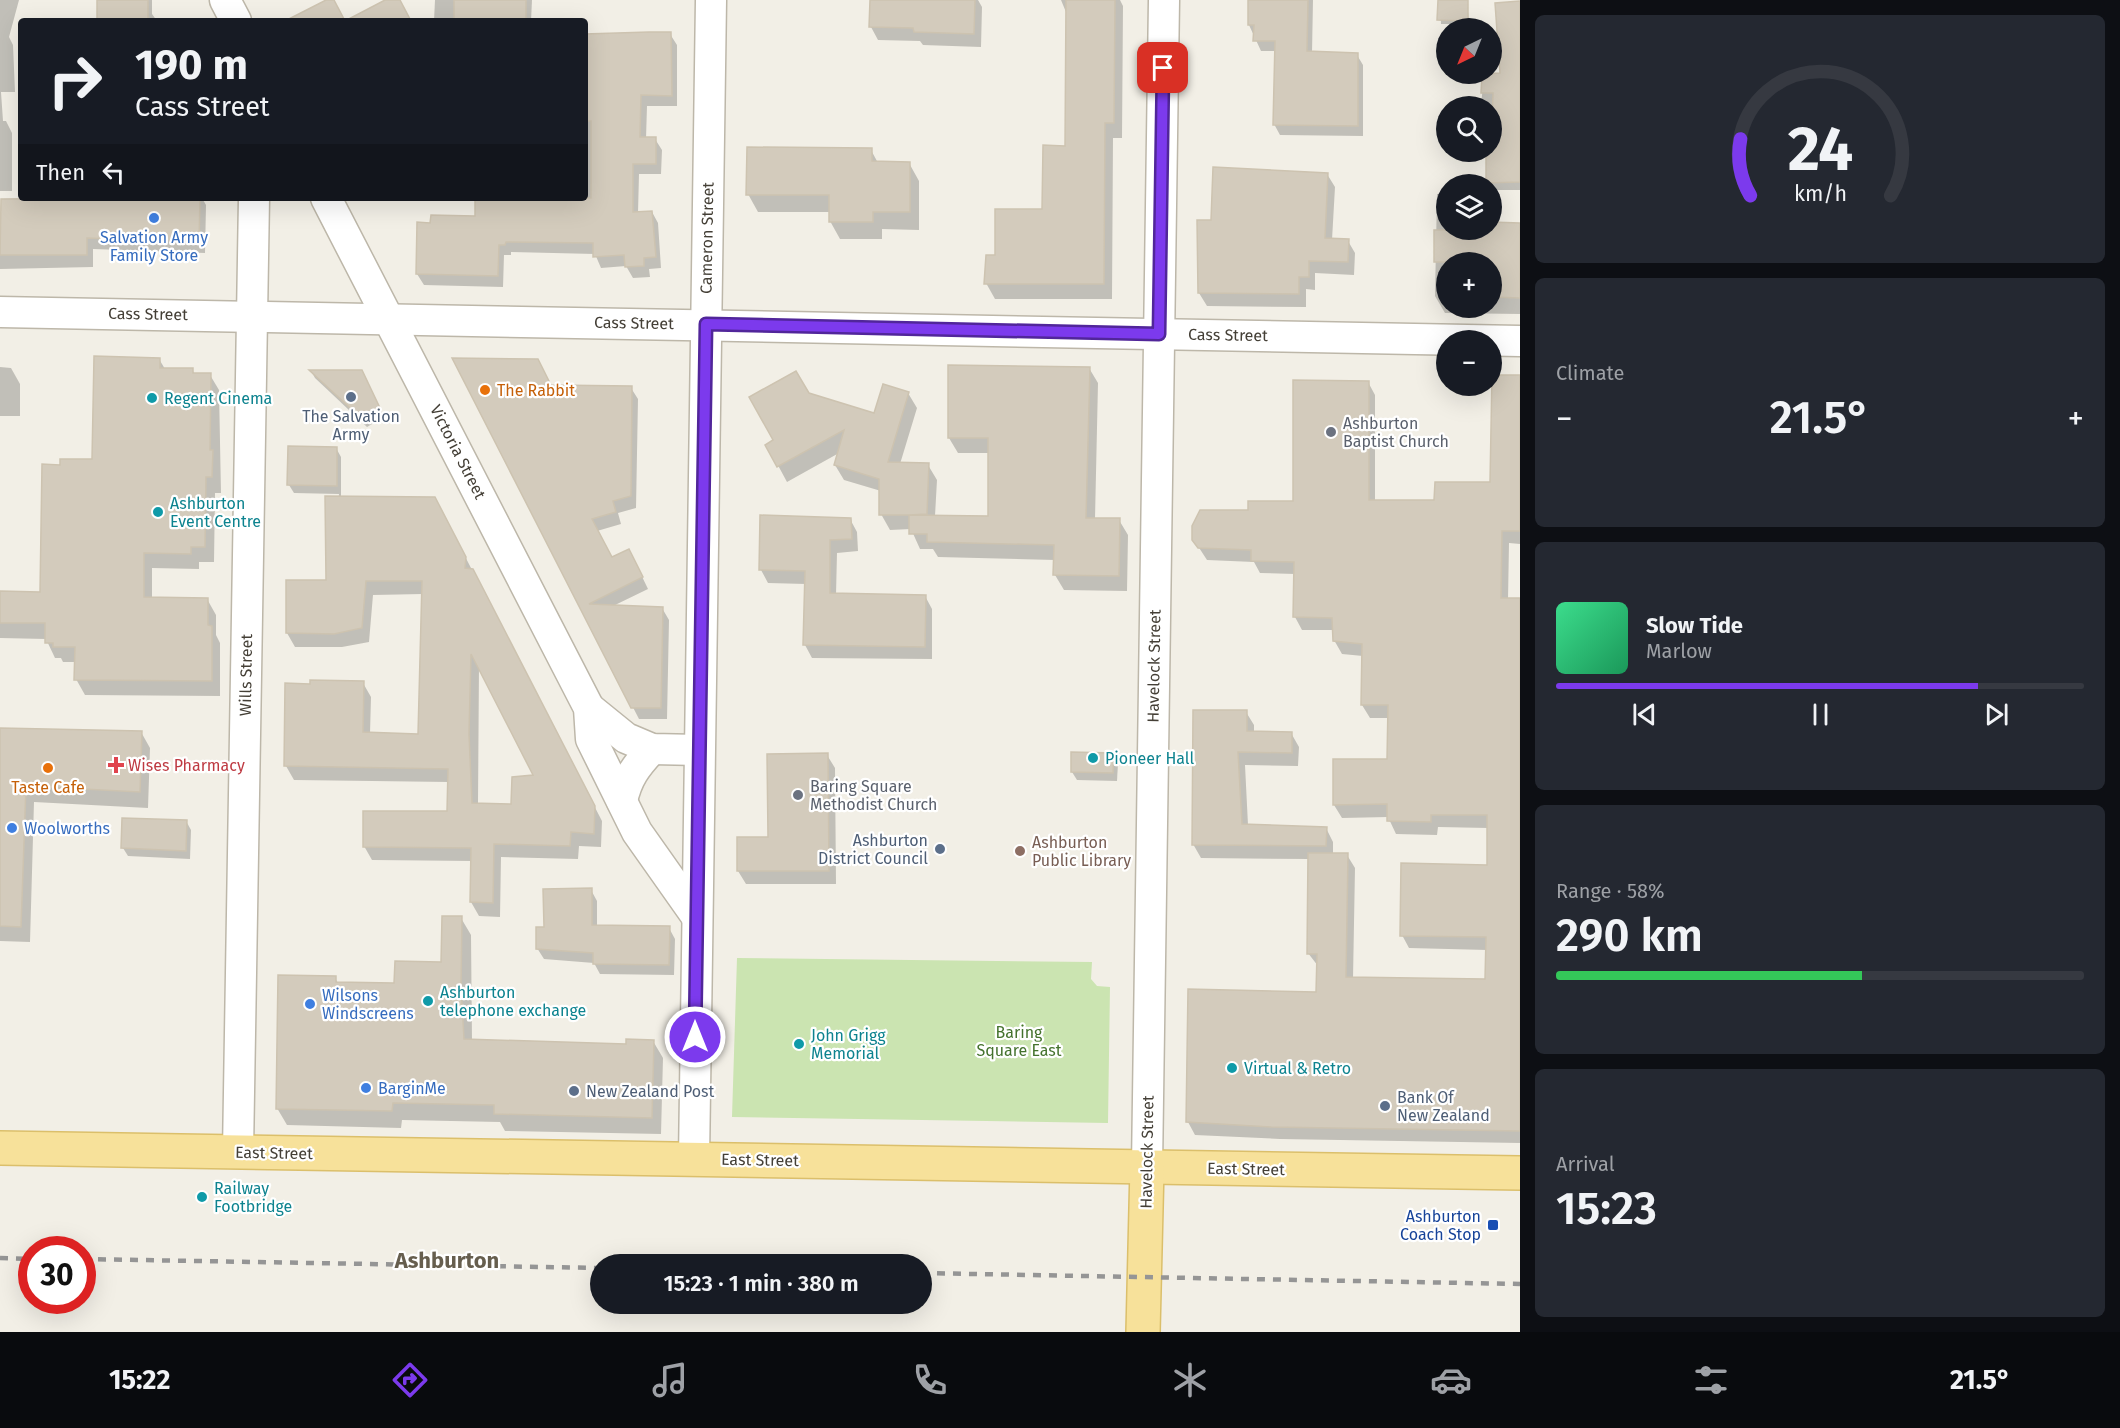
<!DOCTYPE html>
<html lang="en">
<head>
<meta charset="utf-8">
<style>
	body { margin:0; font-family:"Fira Sans",sans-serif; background:#242831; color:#f1f3f6; height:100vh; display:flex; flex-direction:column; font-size:22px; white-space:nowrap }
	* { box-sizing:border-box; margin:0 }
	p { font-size:20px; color:#9ea1a6 }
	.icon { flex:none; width:33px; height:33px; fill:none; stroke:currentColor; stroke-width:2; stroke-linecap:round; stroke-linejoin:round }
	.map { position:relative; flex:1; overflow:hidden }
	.panel { display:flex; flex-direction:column; gap:15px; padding:15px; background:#0d0f14; width:600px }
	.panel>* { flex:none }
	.banner { position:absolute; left:18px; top:18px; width:570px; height:183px; border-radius:6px; box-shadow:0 6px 24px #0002; background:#171b24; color:#f1f3f6; overflow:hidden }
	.needle { width:39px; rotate:223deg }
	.tools { position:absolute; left:1436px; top:18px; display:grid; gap:12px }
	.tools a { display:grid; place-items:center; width:66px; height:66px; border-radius:50%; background:#171b24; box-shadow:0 6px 24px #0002; font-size:30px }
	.speed { position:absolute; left:18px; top:1236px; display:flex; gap:12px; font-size:30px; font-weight:700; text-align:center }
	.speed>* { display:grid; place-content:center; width:78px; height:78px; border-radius:50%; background:#171b24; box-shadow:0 6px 24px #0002; line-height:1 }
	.speed .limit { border:9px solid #d22; background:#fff; color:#111 }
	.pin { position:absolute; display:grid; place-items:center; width:51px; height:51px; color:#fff; margin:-26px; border-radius:12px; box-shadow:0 3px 9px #0006 }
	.me { position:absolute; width:66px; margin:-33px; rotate:0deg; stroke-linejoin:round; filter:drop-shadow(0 0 4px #0008) }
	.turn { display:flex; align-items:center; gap:21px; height:126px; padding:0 18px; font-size:27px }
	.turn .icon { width:78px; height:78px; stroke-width:2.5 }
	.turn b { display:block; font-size:42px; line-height:51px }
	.then { display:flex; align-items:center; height:57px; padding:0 18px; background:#0003; gap:12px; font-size:22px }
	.big { font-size:45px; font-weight:600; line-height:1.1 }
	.panel .tile { flex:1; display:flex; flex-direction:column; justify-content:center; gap:9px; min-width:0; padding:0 21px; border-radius:9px; background:#242831 }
	.panel .dial { align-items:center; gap:0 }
	.dial svg { height:156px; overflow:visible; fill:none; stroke:#363941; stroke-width:7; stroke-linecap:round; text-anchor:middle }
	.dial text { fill:#f1f3f6; stroke:none }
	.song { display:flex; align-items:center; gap:18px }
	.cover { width:72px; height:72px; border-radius:9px; background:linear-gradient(135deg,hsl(150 70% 55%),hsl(150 70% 35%)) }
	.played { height:6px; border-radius:3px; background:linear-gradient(90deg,#7c3aed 80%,#363941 80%) }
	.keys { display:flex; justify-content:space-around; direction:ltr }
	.heat { display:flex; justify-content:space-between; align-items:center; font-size:33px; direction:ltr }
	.charge { height:9px; border-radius:4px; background:linear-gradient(90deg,#34c759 58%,#363941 0) }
	.trip { position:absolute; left:590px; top:1254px; width:342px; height:60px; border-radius:30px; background:#171b24; box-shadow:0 6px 24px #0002; font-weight:600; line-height:60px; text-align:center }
	.tab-bar { display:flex; height:96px; justify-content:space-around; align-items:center; background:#090b0e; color:#9ea1a6 }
	.tab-bar .icon { width:42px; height:42px }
	.tab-bar .on { color:#7c3aed }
	.tab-bar b { font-size:27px; color:#f1f3f6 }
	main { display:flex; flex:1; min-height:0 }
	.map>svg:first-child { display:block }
</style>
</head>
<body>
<main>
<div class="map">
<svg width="1520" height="1332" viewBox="0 0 1520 1332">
	<rect width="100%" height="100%" fill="#f2efe6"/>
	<path fill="#cbe4b1" d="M737 958 1092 962 1091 979 1097 986 1110 987 1108 1123 732 1117Z"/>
	<g fill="#0003" fill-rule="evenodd">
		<path d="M0 0H19L9 37 13 45 15 92H1L3 121H6L12 133V191H0Z"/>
		<path d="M98 0H152V14L157 21H184H99Z"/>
		<path d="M435 0H532L531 21H434Z"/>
		<path d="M871 0H978L982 7 981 47 923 45 920 41 878 40 871 27Z"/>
		<path d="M1061 0H1120L1123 6 1122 138H1113L1112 299H995L986 283 996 257 1044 210 1066 147 1068 17Z"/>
		<path d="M1285 0H1313L1312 53 1357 55 1363 65V136L1280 135 1274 124 1276 51H1261L1249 25Z"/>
		<path d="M1440 0H1467L1469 24H1441Z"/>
		<path d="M1520 3V190H1492L1488 182 1487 152H1458H1491V106H1481L1484 74 1502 75Z"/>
		<path d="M670 34 677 45V106H647L646 139H655L662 150 661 174H639L638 213 652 212 658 223 661 268 649 269 650 277 633 278 626 266 601 268 595 254 511 252V255H504L503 287 424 285 417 274 432 224 476 217 477 198H585V37Z"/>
		<path d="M871 150 878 163H909L919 181V230L882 229V239H840L830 221V212H758L748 194Z"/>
		<path d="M1327 174 1335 187 1332 240 1348 241 1355 253 1354 275 1315 273V290L1306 289V307L1207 306 1199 293V221H1212Z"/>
		<path d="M1437 194H1446V230H1491V224H1520V314L1445 313 1435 296ZM1446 262H1491V308H1446Z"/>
		<path d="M110 198H202L206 205 205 253 93 249V267L0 269V218Z"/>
		<path d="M159 359 165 369 192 370 195 374 210 375 219 390 221 493H215L214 562H199V569L152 568V599H207L216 615V635L220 643V696L85 695 76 679V662H63L61 658H55L46 639 0 638V593H41L61 466 94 461Z"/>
		<path d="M454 359 551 387 631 388 638 399 636 508 618 513 621 524 597 531 612 559 635 562 648 589 613 606 662 608 669 620 667 719H639Z"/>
		<path d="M0 367 11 368 20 384V416H0Z"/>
		<path d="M1089 368 1098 383 1095 519 1119 520 1128 535 1127 591 1064 590 1055 575V560L938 557 933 549H920L911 529 890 530 881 514V491L844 480 835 465 839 453 787 482 767 445 776 440 808 395 875 415 908 393 917 408 900 464 928 465 937 480 935 516 989 517 990 453H958L949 438Z"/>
		<path d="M311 371 366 381 384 417 367 427 315 378Z"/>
		<path d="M1520 377V544L1509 543 1508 600H1520V1143L1280 1139 1195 1135 1188 1122 1317 993 1318 966 1308 953 1310 859 1201 858 1193 844 1246 712 1254 725V733H1291L1299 747 1298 766 1245 765 1248 825 1326 828 1333 842V854L1347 855 1355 868 1353 979 1487 981V950L1409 948 1402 935 1488 866V828L1438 827 1437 835 1396 834 1388 817 1342 818 1334 805 1335 761H1389V718H1370L1362 705 1363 656 1342 654 1334 640V630H1302L1295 617V574L1260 573 1254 562 1207 560 1194 540 1249 512 1294 502 1368 382 1375 395V502L1436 501 1491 483Z"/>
		<path d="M336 448 341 457V497L442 512 602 821 601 847 579 846 578 859 501 857 500 917 479 916 471 902 473 861 372 860 364 846 448 813 449 782 294 780 286 766 287 685 363 683 371 697 370 734 419 735 423 594 373 595 369 642 342 647H295L287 633 327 582 339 494 294 493 289 485ZM479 665 535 776 513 805 478 804Z"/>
		<path d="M850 519 857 532 858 551 837 553 836 595 925 596 932 609V659L812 658 805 645 806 584 768 583 761 570Z"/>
		<path d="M0 729 141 732 150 748 148 808 34 802 30 942 0 941Z"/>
		<path d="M827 755 835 768 836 884H746L738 871 769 838Z"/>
		<path d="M1113 755 1118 763 1117 781 1077 780 1072 772Z"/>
		<path d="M186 821 191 830 190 859 128 856 123 848Z"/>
		<path d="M591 890 597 901V927L669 928 675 939 674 975 600 974 594 963 544 959 537 948 546 928Z"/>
		<path d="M461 918 471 935 472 1041 628 1045 653 1041 663 1058 661 1134 505 1131 500 1122 402 1120 401 1128 287 1125 277 1108 335 978 338 983 396 984 443 964Z"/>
	</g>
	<g fill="#d3cbbc" stroke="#cdc3b0" stroke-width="1.5" fill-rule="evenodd">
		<rect x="97" y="0" width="51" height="21"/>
		<path d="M326 0H334L345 21H285Z"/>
		<path d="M385 0H400L411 21H345Z"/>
		<rect x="454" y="0" width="72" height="21"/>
		<path d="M870 0H975L974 34 914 32 913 28 869 27Z"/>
		<path d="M1066 0H1115L1114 123H1105L1104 284H984L986 255H995V209H1042L1043 145 1065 146Z"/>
		<path d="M1248 0H1308L1307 51 1358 53V126L1273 125 1275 41H1253L1254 25H1248Z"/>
		<path d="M1438 0H1468V21L1437 20Z"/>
		<path d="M1520 1V182L1486 183V152H1491L1493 93H1481L1482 74 1500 73 1495 3Z"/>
		<path d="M649 32H671L672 96 641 95 640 137H656V164H633V212L652 211 656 257 644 258V266L625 267 624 255 593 257V243L506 242 505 245H499L498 276 416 274 417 222 430 223 431 215 475 216V198H591V121H585V34Z"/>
		<path d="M747 147 872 148V161L910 162V212H873V222H829V195H746Z"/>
		<path d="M1213 167 1328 173 1325 238 1349 239 1348 262 1309 261V277H1299V294L1198 293 1197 220H1211Z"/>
		<path d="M109 198H200L199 242 87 238V255H0L1 199Z"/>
		<path d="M1491 222 1520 223V298L1491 297V262H1434V230H1491Z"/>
		<path d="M94 356 160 358V368H193V373H211L210 450H213L212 477H206L205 547H191V554L144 553V597L208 598V625L212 626V681L74 680 75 647H53V643H45V623H0V591L40 592 42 464 60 465V459H92Z"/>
		<path d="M452 358 538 359 551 385 632 386 631 496 613 501 616 512 592 519 612 557 629 549 643 577 589 604 663 607 661 708H631Z"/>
		<path d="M948 365 1090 367 1086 518H1120L1119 576 1053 575 1054 545 927 542V534H909V515H879V479L834 465 844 430 777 467 765 445 773 440 749 397 796 371 809 393 874 413 883 384 909 392 888 462 929 463 927 514 909 515 988 516V438H948Z"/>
		<path d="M309 370H362L380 408 362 419Z"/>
		<path d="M1492 375H1520V531H1502L1501 598H1520V1131L1271 1127 1186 1122 1188 989 1316 992 1317 954H1307L1308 853H1348L1346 977 1485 979 1486 937 1400 936 1401 863 1487 865V815H1431V822L1387 821V804L1333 805V759H1387L1388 705H1361L1362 644 1333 641 1332 618 1293 617 1294 562 1251 561V550L1198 548 1192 540V526L1200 510H1248V501H1293V380L1369 381V500H1434L1435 482H1490Z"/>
		<path d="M288 446 337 447V486L287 485Z"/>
		<path d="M325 496 435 497 466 557 465 568 473 569 595 806 594 834 571 832 570 846 494 844 493 903 470 902 471 848 363 847V811H447L448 769 284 766 285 683 310 684V680L364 681 363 732 418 734 422 581H366L362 628 334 634 286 633V580H326ZM471 654 533 775 512 777 511 804 472 803 469 734Z"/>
		<path d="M760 515 851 518 852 539 830 540V593L926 595 925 647 803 645 805 571 759 570Z"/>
		<path d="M1193 710H1247V731L1292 732V753L1238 752 1242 824 1327 827 1326 846 1192 845Z"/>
		<path d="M0 728 142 731 140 792 26 786 21 927 0 926Z"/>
		<path d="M1071 752 1114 753 1113 773 1071 772Z"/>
		<path d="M828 753 829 871H737V837H768L767 754Z"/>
		<path d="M122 818 187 820 186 851 121 848Z"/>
		<path d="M592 888V925L670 926 669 965 593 964V953L536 949V927H544L543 889Z"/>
		<path d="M442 916H462L461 986 464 1039 626 1044V1039L654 1040 652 1118 494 1114V1105L393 1103 392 1111 276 1109 278 975 336 976V982L394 983 395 961 441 962Z"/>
	</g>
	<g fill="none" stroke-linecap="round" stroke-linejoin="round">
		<defs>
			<g id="minor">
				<path d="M225 0 236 21"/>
				<path d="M326 198 589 708 591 739 637 832 697 917"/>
				<path d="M0 312 1520 341"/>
				<path d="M589 708 626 738 652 749 699 750"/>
				<path d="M622 801C627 778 636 766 652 749"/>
				<path d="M238 1152 254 198"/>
				<path d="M694 1159 711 0"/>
				<path d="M1147 1167 1164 0"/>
			</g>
			<g id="major">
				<path d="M0 1148 1520 1173"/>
				<path d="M1143 1332 1147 1167"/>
			</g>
		</defs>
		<use href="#minor" stroke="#bdb7a9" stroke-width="33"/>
		<use href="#major" stroke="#dbbf6b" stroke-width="36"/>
		<use href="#minor" stroke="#fff" stroke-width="30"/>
		<use href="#major" stroke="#f7e19a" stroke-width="33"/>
		<g stroke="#959595" stroke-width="4.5" stroke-dasharray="8 8" stroke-linecap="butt">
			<path d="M0 1258 32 1259"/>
			<path d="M82 1259 600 1268"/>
			<path d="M921 1273 1520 1284"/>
		</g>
	</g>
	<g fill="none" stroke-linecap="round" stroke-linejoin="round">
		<defs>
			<path id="route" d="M695 1037 706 324 1159 334 1163 68"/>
		</defs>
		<use href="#route" stroke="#51269a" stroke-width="15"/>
		<use href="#route" stroke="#7c3aed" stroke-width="10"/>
	</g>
	<g fill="#3f7fe0" stroke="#fff" stroke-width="2">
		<circle cx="154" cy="218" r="6"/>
		<circle cx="12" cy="828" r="6"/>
		<circle cx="310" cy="1004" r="6"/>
		<circle cx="366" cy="1088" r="6"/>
	</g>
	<g fill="#e8710a" stroke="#fff" stroke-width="2">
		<circle cx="485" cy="390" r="6"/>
		<circle cx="48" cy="768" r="6"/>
	</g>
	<g fill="#5c6f8a" stroke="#fff" stroke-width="2">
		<circle cx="351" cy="397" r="6"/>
		<circle cx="940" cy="849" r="6"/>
		<circle cx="574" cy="1091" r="6"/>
		<circle cx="1385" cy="1106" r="6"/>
	</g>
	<g fill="#0f9aa8" stroke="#fff" stroke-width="2">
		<circle cx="152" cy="398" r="6"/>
		<circle cx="158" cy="512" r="6"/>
		<circle cx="1093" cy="758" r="6"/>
		<circle cx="428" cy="1001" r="6"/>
		<circle cx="799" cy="1044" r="6"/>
		<circle cx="1232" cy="1068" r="6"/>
		<circle cx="202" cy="1197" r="6"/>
	</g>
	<g fill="#6b7280" stroke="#fff" stroke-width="2">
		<circle cx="1331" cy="432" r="6"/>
		<circle cx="798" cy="795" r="6"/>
	</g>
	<path fill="#e0444e" stroke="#fff" stroke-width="2" d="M113 756h6v6h6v6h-6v6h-6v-6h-6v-6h6z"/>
	<circle fill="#8d6e63" stroke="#fff" stroke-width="2" cx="1020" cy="851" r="6"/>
	<rect fill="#1a4fb4" stroke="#fff" stroke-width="2" x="1487" y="1219" width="12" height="12" rx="3"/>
	<g text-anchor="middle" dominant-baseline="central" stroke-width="4.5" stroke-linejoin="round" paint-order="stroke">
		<g font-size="16" fill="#366cbe" stroke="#fff" text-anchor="start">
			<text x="154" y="237" text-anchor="middle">Salvation Army<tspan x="154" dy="18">Family Store</tspan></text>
			<text x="24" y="828">Woolworths</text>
			<text x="322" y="995">Wilsons<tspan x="322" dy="18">Windscreens</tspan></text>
			<text x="378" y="1088">BarginMe</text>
		</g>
		<g font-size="16" fill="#443f36" stroke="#fff">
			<text transform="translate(707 238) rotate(-89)">Cameron Street</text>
			<text transform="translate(148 314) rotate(1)">Cass Street</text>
			<text transform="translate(634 323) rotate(1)">Cass Street</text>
			<text transform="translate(1228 335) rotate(1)">Cass Street</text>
			<text transform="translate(458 452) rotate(63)">Victoria Street</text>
			<text transform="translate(1154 666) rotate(-89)">Havelock Street</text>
			<text transform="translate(246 675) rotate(-89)">Wills Street</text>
			<text transform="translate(1147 1152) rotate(-89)">Havelock Street</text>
			<text transform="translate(274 1153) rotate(1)">East Street</text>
			<text transform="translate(760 1160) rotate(1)">East Street</text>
			<text transform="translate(1246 1169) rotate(1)">East Street</text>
		</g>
		<g font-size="16" fill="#c56008" stroke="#fff" text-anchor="start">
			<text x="497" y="390">The Rabbit</text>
			<text x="48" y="787" text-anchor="middle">Taste Cafe</text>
		</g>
		<g font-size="16" fill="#0d838f" stroke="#fff" text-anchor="start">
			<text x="164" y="398">Regent Cinema</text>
			<text x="170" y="503">Ashburton<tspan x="170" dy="18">Event Centre</tspan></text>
			<text x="1105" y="758">Pioneer Hall</text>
			<text x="440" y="992">Ashburton<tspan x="440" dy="18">telephone exchange</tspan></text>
			<text x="811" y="1035">John Grigg<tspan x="811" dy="18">Memorial</tspan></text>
			<text x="1244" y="1068">Virtual &amp; Retro</text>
			<text x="214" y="1188">Railway<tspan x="214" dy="18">Footbridge</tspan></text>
		</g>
		<g font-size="16" fill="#4e5e75" stroke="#fff" text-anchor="start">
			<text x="351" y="416" text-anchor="middle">The Salvation<tspan x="351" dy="18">Army</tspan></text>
			<text x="928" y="840" text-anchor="end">Ashburton<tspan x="928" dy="18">District Council</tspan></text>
			<text x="586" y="1091">New Zealand Post</text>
			<text x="1397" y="1097">Bank Of<tspan x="1397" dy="18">New Zealand</tspan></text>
		</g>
		<g font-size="16" fill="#5b616d" stroke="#fff" text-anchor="start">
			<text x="1343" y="423">Ashburton<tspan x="1343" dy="18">Baptist Church</tspan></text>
			<text x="810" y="786">Baring Square<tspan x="810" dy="18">Methodist Church</tspan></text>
		</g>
		<g font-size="16" fill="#be3a42" stroke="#fff" text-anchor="start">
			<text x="128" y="765">Wises Pharmacy</text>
		</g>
		<g font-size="16" fill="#785e54" stroke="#fff" text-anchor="start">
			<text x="1032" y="842">Ashburton<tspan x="1032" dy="18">Public Library</tspan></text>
		</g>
		<g font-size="16" fill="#44722d" stroke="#fff">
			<text x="1019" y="1032">Baring<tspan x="1019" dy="18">Square East</tspan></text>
		</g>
		<g font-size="16" fill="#164399" stroke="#fff" text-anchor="end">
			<text x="1481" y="1216">Ashburton<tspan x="1481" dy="18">Coach Stop</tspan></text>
		</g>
		<g font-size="22" font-weight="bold" fill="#665e4e" stroke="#fff">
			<text x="447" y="1260">Ashburton</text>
		</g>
	</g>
</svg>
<div class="tools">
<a><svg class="needle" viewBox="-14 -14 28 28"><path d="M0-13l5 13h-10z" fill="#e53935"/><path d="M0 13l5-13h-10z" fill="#9ea1a6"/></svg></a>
<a><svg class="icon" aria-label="search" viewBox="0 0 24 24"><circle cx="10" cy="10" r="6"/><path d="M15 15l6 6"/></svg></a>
<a><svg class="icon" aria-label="layers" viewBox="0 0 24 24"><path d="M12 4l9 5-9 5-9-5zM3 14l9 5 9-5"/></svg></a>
<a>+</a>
<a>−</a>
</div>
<div class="speed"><div class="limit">30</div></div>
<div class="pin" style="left:1163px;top:68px;background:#d93025"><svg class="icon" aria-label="arrive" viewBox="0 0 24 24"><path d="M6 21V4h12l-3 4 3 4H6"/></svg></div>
<svg class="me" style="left:695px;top:1037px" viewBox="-20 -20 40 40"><circle r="17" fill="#7c3aed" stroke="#fff" stroke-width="3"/><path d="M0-11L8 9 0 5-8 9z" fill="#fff"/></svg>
<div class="trip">15:23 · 1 min · 380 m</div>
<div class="banner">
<div class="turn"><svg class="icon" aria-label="right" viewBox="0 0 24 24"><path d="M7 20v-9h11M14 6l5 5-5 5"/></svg><div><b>190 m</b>Cass Street</div></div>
<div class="then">Then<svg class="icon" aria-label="left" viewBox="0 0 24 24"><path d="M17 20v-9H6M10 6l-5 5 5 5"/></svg></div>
</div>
</div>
<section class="panel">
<div class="tile dial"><svg viewBox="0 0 100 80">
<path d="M14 69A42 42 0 1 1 86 69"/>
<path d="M14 69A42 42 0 0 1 9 40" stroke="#7c3aed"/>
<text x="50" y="56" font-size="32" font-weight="700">24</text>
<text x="50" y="72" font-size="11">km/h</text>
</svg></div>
<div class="tile"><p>Climate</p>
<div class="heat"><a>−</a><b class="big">21.5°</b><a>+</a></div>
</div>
<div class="tile">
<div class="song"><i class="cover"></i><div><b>Slow Tide</b><p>Marlow</p></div></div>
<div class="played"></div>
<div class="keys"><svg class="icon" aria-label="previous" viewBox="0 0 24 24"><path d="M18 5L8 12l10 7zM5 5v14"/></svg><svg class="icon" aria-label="pause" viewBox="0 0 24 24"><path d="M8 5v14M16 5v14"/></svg><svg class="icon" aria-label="next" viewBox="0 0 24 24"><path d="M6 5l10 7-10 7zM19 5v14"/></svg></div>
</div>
<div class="tile"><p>Range · 58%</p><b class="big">290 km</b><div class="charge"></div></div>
<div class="tile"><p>Arrival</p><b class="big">15:23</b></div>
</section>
</main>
<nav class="tab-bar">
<b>15:22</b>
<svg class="icon on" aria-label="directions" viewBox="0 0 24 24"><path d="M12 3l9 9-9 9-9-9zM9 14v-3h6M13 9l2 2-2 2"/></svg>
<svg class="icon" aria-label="music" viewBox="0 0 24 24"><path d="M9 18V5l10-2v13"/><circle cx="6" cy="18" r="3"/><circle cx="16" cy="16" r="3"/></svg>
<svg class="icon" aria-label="phone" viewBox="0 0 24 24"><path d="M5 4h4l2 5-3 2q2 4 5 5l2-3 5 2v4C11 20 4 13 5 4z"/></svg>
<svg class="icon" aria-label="climate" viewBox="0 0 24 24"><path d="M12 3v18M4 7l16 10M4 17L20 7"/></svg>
<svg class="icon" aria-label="car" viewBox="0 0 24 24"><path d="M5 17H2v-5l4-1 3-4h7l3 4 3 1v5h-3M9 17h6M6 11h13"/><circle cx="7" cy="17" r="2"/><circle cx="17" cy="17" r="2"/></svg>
<svg class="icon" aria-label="filters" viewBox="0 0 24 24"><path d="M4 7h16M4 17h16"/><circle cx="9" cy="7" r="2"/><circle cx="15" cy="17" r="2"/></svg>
<b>21.5°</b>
</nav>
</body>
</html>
